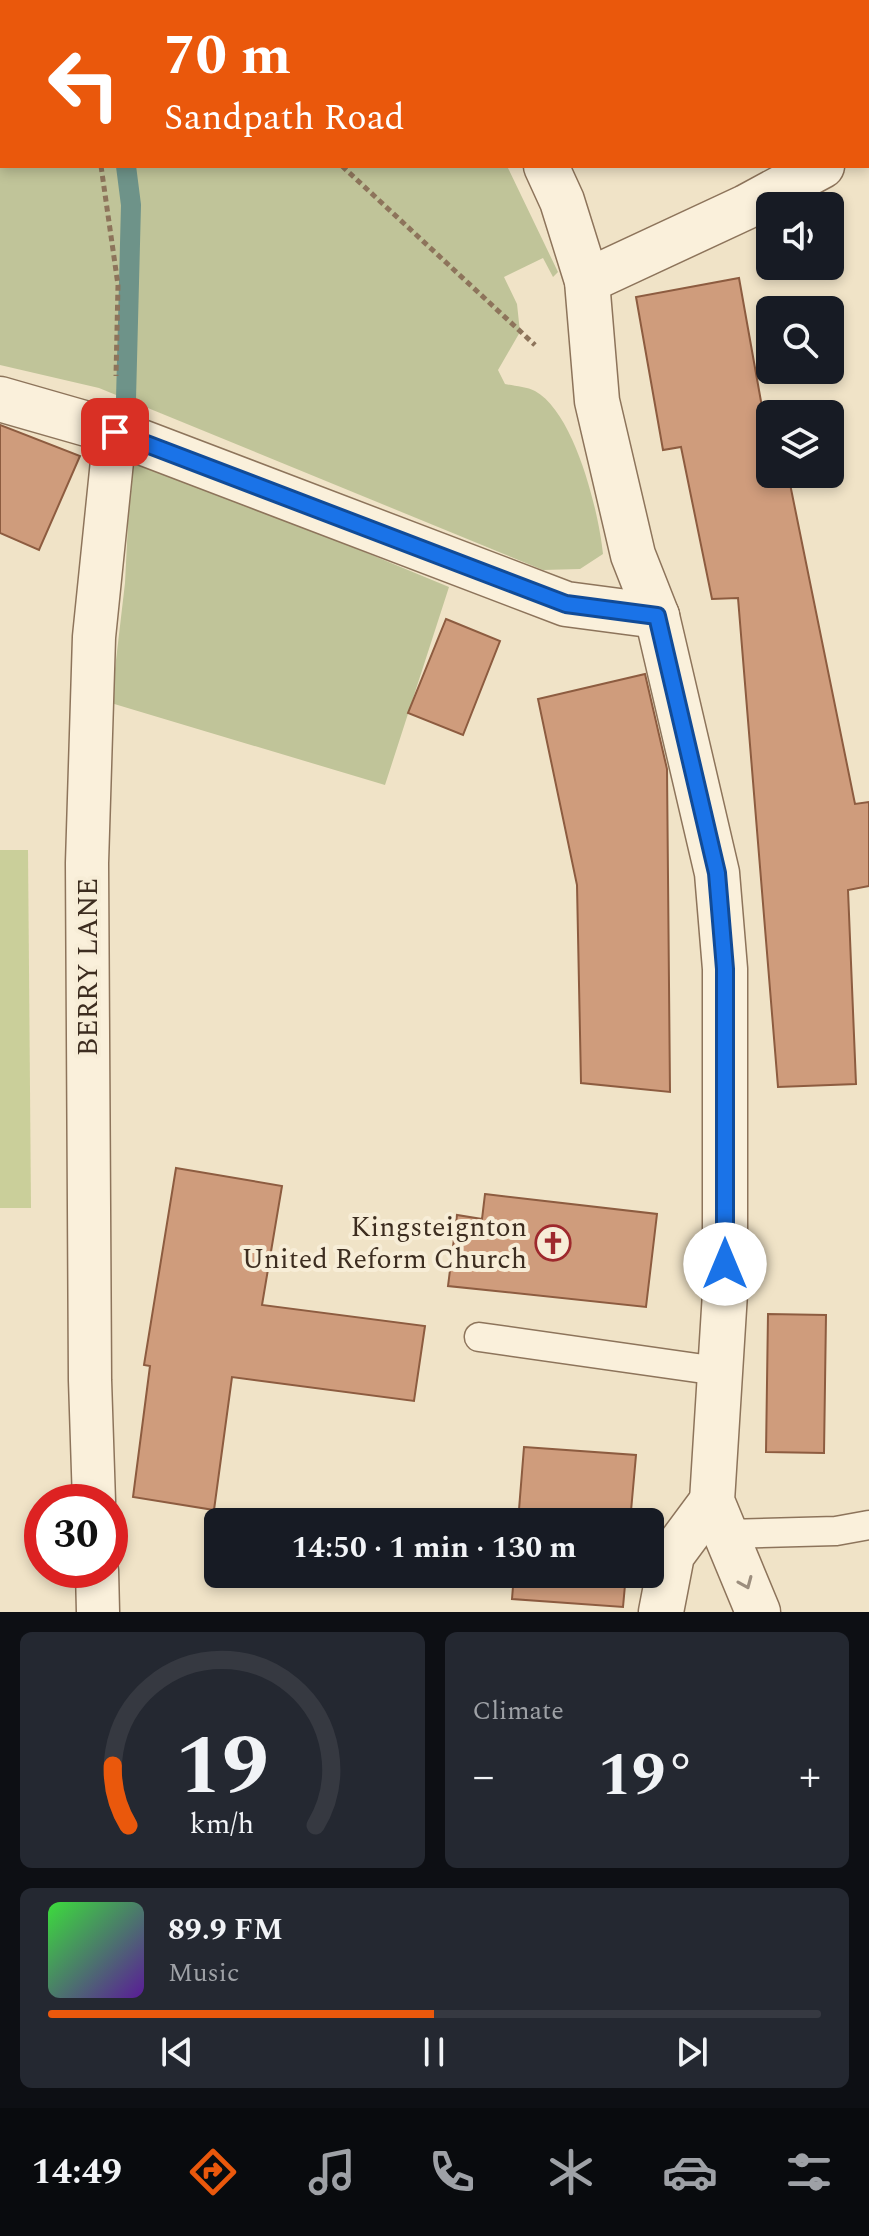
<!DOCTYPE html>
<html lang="en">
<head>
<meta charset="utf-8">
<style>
	body { margin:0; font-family:Spectral,serif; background:#242831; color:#f1f3f6; height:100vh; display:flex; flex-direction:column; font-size:30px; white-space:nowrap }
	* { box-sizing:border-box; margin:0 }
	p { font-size:26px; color:#9ea1a6 }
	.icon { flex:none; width:44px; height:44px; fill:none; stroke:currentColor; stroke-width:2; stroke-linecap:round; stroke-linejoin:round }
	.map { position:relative; height:1612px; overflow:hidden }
	.sheet { display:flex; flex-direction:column; gap:20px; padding:20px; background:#0d0f14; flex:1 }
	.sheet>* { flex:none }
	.hud { position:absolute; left:0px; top:0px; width:870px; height:168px; box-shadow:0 4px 12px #0003; background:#ea580c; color:#fff; overflow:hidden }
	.tools { position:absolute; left:756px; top:192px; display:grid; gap:16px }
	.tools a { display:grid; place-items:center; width:88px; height:88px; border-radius:12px; background:#171b24; box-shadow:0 4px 12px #0003; font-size:40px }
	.speed { position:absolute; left:24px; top:1484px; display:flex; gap:16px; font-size:40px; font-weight:700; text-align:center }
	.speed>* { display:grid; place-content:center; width:104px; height:104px; border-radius:50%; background:#171b24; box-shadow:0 4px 12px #0003; line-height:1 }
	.speed .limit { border:12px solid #d22; background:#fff; color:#111 }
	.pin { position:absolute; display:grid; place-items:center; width:68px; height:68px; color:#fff; margin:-34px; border-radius:16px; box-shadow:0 4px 12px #0006 }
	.me { position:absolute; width:88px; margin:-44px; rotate:0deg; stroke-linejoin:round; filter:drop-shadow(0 0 6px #0008) }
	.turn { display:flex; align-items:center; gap:28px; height:168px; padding:0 32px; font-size:36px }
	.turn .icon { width:104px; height:104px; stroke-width:2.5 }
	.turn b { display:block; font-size:56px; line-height:68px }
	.big { font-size:60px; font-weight:700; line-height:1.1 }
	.sheet .tile { flex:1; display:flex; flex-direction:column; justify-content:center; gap:12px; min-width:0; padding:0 28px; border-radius:12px; background:#242831 }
	.sheet .dial { align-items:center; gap:0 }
	.dial svg { height:208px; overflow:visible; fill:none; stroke:#363941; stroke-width:7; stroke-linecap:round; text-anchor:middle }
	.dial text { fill:#f1f3f6; stroke:none }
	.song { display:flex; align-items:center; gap:24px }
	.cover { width:96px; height:96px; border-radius:12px; background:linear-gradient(135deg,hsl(120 70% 55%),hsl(270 70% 35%)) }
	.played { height:8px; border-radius:4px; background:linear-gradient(90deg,#ea580c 50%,#363941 50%) }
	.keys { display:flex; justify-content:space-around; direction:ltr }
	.heat { display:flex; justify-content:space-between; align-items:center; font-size:44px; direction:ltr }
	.sheet .tiles { flex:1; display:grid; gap:20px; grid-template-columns:1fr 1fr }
	.tile:last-child { grid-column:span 2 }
	.trip { position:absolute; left:204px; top:1508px; width:460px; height:80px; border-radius:12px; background:#171b24; box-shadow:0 4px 12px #0003; font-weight:700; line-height:80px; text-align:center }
	.tab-bar { display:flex; height:128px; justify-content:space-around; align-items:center; background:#090b0e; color:#9ea1a6 }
	.tab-bar .icon { width:56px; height:56px }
	.tab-bar .selected { color:#ea580c }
	.tab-bar b { font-size:36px; color:#f1f3f6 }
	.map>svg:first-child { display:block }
</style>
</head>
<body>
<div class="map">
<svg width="869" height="1612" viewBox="0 0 869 1612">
	<rect width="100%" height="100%" fill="#f0e3c7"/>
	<path fill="#cacf9a" d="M0 850H28L31 1208H0Z"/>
	<g fill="#c0c499">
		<path d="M0 0 304 2H2V166H507L558 272 553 277 543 258 504 277 517 304 520 332 498 370 505 384C514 386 527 387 535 391 575 413 599 513 603 554L580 569 543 570 99 388 0 365Z"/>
		<path d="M145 461 449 587 385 785 111 703 125 583 131 463Z"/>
	</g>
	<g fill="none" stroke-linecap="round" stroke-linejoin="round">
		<g stroke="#6e9389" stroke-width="20">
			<path d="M106 0V2"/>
			<path d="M126 166 131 205 126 399"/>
		</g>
	</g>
	<g fill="#cf9c7c" stroke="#8d5c40" stroke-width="2">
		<path d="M739 278 770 452V474H788L855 804 869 802V886L848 890 856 1084 778 1087 738 598 712 599 681 447 663 450 636 297Z"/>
		<path d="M0 425 80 456 39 550 0 533Z"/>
		<path d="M446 619 500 641 463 735 408 713Z"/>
		<path d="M645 674 667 769 670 1092 581 1083 577 885 538 699Z"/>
		<path d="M176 1168 282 1186 262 1305 425 1326 414 1401 232 1377 214 1510 133 1497 150 1366 144 1365Z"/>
		<path d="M485 1194 657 1214 646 1307 448 1286 457 1215 482 1219Z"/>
		<path d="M768 1314 826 1315 824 1453 766 1452Z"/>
		<path d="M524 1447 636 1455 630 1522H518Z"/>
		<path d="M514 1574H626L623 1607 512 1599Z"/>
	</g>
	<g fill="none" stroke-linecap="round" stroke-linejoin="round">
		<defs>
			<g id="service">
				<path d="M479 1337 718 1371"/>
				<path d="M726 1534 836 1531 869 1525"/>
			</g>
			<g id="pedestrian">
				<path d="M94 1502 90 1380 87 863 94 637 115 432"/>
				<path d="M97 1570 98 1612"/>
			</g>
			<g id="minor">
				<path d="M385 0 389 2"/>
				<path d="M868 141 869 140"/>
				<path d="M546 166 562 201 587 281 597 401 633 555 657 616 717 873 725 969V1293L712 1501 758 1612"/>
				<path d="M587 281 746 207 822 166"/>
				<path d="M0 399 115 432 566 604 657 616"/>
				<path d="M661 1612 672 1555 712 1501"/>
			</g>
		</defs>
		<use href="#service" stroke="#8d745b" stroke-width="31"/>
		<use href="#pedestrian" stroke="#8d745b" stroke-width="45"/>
		<use href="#minor" stroke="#8d745b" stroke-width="47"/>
		<g stroke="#8d745b" stroke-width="5" stroke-dasharray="6 4" stroke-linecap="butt">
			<path d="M72 0V2"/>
			<path d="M164 0 166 2"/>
			<path d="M101 166 118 285 116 376"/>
			<path d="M342 166 535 345"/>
		</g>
		<use href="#service" stroke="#faf0db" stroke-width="28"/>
		<use href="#pedestrian" stroke="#faf0db" stroke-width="42"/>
		<use href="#minor" stroke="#faf0db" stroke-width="44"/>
	</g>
	<defs><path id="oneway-chevron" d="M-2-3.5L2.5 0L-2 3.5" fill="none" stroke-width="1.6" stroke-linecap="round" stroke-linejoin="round" transform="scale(2)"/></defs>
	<use stroke="#9c8e7e" href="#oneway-chevron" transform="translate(746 1583) rotate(67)"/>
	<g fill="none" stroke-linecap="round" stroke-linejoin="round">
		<defs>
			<path id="route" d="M115 432 566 604 657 616 717 873 725 969V1264"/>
		</defs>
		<use href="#route" stroke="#114b97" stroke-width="20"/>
		<use href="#route" stroke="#1a73e8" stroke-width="14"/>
	</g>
	<defs>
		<symbol id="church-ring" viewBox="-11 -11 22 22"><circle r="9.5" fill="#f7edd7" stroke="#9e292d" stroke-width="1.5"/><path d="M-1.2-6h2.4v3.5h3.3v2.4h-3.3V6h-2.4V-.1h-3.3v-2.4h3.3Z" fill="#9e292d"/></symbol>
	</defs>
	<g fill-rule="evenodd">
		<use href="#church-ring" x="533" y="1223" width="40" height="40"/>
	</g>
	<g text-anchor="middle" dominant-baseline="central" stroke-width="8" stroke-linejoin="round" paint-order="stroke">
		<g font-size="28" fill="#3d2d20" stroke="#f7edd7">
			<text transform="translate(88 967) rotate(-90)">BERRY LANE</text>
		</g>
		<g font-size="28" fill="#3d2d20" stroke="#f7edd7" text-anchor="end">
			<text x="527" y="1227">Kingsteignton<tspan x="527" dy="32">United Reform Church</tspan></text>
		</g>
	</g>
</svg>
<div class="tools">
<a><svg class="icon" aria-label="sound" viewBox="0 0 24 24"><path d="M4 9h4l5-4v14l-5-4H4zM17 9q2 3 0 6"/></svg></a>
<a><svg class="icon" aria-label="search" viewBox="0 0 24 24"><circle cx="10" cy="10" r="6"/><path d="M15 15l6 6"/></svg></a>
<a><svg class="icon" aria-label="layers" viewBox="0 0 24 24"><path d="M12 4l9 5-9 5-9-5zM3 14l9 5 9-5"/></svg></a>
</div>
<div class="speed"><div class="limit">30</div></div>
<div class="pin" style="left:115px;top:432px;background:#d93025"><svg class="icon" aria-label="arrive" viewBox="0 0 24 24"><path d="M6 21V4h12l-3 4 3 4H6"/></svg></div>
<svg class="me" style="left:725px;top:1264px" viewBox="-20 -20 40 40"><circle r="19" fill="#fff"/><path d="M0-13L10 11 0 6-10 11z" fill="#1a73e8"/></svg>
<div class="trip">14:50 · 1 min · 130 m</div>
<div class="hud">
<div class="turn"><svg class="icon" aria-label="left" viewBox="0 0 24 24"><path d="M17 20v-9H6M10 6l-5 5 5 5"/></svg><div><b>70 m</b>Sandpath Road</div></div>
</div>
</div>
<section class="sheet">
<div class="tiles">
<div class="tile dial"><svg viewBox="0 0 100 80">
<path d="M14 69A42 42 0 1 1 86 69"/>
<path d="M14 69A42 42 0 0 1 8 46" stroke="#ea580c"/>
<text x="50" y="56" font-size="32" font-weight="700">19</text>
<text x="50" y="72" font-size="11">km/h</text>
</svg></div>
<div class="tile"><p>Climate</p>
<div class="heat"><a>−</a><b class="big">19°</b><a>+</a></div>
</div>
<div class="tile">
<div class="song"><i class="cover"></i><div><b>89.9 FM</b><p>Music</p></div></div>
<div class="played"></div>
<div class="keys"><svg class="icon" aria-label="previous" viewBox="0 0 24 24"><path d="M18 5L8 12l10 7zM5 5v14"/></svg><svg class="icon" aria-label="pause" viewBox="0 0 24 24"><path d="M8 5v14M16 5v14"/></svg><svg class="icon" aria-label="next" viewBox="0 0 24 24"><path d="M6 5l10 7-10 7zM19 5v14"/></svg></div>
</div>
</div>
</section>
<nav class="tab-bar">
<b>14:49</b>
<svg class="icon selected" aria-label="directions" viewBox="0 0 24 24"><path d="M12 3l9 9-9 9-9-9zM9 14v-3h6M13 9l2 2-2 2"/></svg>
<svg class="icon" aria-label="music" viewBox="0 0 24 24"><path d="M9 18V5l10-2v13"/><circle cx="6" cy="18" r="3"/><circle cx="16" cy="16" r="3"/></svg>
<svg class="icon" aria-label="phone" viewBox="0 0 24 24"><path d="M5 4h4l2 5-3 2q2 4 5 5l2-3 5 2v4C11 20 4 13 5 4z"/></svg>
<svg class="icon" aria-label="climate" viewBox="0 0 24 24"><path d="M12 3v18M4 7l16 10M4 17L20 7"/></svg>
<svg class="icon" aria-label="car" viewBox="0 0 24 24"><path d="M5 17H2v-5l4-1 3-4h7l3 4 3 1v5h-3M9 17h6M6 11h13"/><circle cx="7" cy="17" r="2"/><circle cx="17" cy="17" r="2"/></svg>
<svg class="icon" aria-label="filters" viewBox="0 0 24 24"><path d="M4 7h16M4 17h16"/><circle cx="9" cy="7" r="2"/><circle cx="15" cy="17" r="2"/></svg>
</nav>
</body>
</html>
